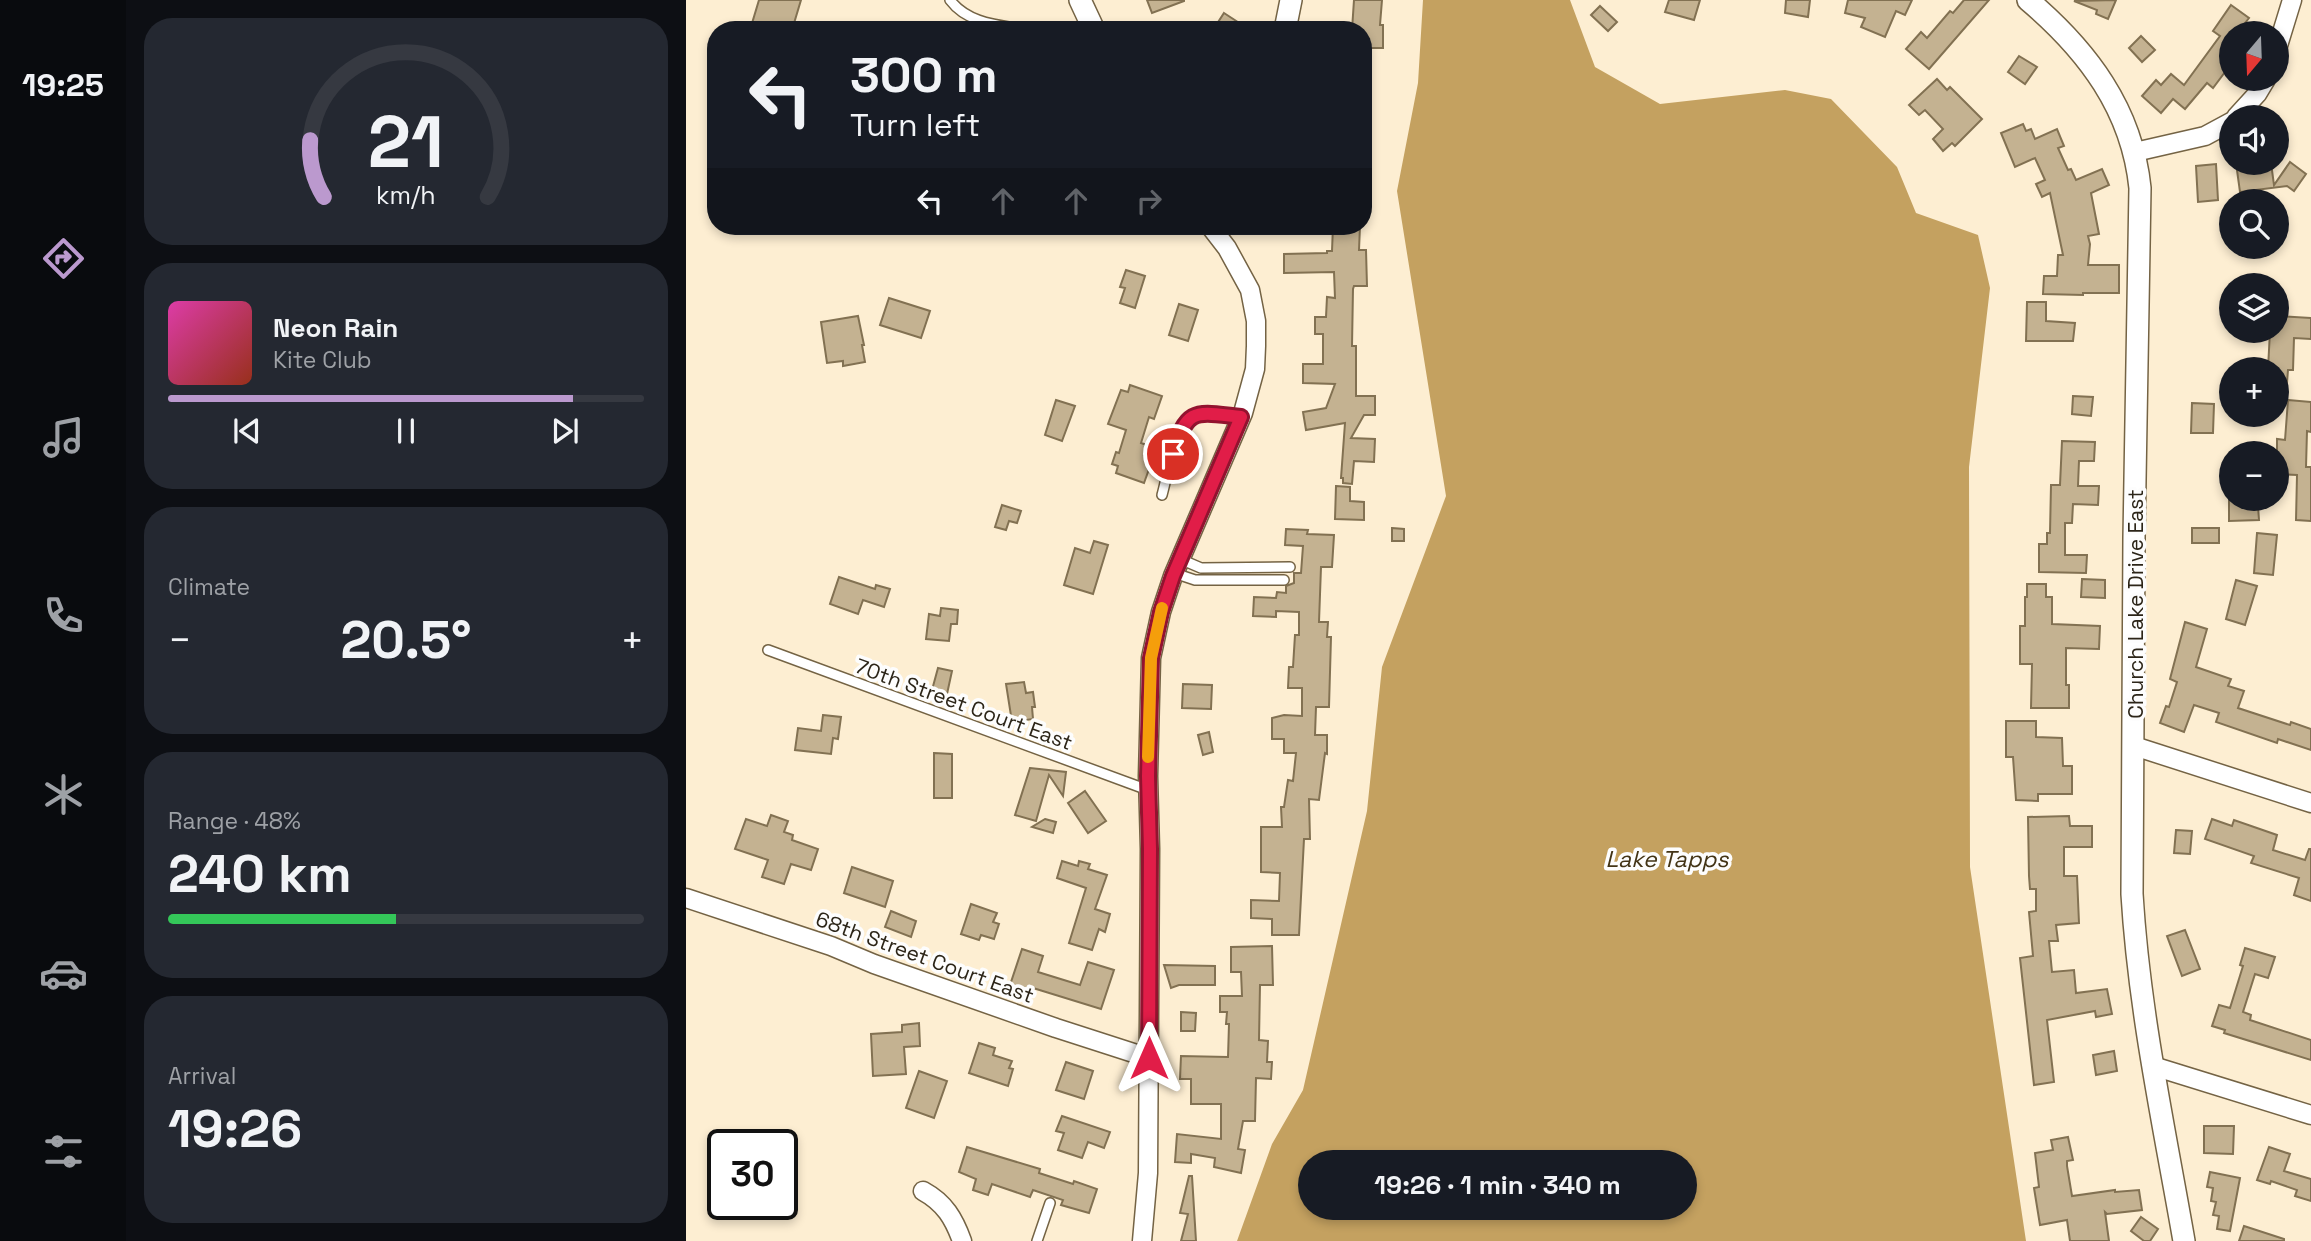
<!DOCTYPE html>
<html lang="en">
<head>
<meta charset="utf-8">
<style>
	body { margin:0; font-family:"Space Grotesk",sans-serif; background:#242831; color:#f1f3f6; height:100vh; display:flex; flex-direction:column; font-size:26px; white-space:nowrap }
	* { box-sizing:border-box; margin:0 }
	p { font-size:23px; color:#9ea1a6 }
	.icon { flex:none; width:38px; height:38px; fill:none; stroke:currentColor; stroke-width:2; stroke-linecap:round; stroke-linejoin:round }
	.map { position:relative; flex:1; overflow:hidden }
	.panel { display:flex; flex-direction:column; gap:18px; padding:18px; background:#0d0f14; width:560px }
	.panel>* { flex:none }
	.banner { position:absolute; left:21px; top:21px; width:665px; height:214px; border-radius:28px; box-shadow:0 4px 10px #0003; background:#171b24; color:#f1f3f6; overflow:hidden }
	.needle { width:46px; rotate:199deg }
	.buttons { position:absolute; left:1533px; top:21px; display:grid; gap:14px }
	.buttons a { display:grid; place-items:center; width:70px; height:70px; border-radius:50%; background:#171b24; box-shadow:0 4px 10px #0003; font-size:35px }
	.speed { position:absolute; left:21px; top:1129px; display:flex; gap:14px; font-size:35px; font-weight:700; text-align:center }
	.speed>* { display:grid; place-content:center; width:91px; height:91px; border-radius:50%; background:#171b24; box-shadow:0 4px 10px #0003; line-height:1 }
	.speed .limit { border:4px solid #111; border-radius:10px; background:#fff; color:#111 }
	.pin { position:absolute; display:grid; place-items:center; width:60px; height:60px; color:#fff; margin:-30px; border:4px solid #fff; border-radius:50%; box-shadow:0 2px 7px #0007 }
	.me { position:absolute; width:77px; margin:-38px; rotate:0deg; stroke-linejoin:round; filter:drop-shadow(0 0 5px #0008) }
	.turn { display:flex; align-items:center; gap:24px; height:147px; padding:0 28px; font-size:32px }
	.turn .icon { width:91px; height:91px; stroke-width:2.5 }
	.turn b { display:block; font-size:49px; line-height:60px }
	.lanes { display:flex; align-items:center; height:66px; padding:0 28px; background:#0003; justify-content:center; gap:35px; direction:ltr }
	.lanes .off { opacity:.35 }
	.big { font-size:52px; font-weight:700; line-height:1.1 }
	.panel .widget { flex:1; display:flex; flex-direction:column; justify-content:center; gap:10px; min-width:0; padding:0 24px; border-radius:28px; background:#242831 }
	.panel .dial { align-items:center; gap:0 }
	.dial svg { height:182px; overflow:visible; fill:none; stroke:#363941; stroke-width:7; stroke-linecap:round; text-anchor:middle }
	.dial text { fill:#f1f3f6; stroke:none }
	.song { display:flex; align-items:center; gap:21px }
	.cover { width:84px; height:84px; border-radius:10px; background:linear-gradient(135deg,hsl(320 70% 55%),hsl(10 70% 35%)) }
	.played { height:7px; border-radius:4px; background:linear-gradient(90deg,#bb99ce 85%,#363941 85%) }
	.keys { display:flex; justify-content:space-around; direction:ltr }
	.heat { display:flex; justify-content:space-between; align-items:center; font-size:38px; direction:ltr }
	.charge { height:10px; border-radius:5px; background:linear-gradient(90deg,#34c759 48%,#363941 0) }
	.trip { position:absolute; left:612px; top:1150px; width:399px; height:70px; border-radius:35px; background:#171b24; box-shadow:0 4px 10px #0003; font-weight:700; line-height:70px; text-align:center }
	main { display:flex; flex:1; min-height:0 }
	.tab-bar { display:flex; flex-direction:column; width:126px; justify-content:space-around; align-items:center; background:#090b0e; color:#9ea1a6 }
	.tab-bar .icon { width:49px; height:49px }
	.tab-bar .selected { color:#bb99ce }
	.tab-bar b { font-size:32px; color:#f1f3f6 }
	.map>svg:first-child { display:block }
</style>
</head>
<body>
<main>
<nav class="tab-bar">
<b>19:25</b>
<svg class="icon selected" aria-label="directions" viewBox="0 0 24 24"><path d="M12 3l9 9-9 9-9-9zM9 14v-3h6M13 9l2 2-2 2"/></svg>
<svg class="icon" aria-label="music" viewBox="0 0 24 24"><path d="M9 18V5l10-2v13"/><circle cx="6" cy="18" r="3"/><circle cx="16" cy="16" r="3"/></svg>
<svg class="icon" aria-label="phone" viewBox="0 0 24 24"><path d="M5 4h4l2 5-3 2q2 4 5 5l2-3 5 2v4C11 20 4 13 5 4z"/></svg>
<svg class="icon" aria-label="climate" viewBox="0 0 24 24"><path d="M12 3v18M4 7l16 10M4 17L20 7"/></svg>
<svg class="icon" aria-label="car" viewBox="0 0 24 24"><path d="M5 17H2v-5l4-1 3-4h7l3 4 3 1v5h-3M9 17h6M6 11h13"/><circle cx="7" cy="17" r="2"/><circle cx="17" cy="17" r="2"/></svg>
<svg class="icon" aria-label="filters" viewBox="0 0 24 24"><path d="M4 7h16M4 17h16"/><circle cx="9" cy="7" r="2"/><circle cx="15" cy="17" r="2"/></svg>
</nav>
<section class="panel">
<div class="widget dial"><svg viewBox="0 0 100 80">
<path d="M14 69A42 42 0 1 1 86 69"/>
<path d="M14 69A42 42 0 0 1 8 44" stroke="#bb99ce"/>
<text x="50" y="56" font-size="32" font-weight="700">21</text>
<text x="50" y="72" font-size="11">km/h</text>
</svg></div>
<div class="widget">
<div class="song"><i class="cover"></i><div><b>Neon Rain</b><p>Kite Club</p></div></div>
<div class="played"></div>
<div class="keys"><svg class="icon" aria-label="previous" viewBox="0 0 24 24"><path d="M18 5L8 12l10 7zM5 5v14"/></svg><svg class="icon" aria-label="pause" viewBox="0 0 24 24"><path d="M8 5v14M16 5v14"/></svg><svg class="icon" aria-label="next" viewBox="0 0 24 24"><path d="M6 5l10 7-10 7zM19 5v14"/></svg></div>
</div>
<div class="widget"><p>Climate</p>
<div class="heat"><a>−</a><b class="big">20.5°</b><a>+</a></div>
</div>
<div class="widget"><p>Range · 48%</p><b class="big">240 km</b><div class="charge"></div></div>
<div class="widget"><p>Arrival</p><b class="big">19:26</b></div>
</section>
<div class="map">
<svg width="1625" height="1241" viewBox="0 0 1625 1241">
	<rect width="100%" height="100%" fill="#fdeed2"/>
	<path fill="#c4a160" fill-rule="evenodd" d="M737 0H884L909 67 974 104 1099 90 1145 99 1211 167 1230 213 1292 235 1304 288 1283 467 1284 867 1340 1241H551L586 1144 617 1090 681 811 696 667 760 496 711 191 732 83ZM999 1162V1208H625V1162Z"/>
	<g fill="#c4b291" stroke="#827152" stroke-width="2">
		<path d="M73 0H115L106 30H64Z"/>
		<path d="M461 0H498V1L466 13Z"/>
		<path d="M668 0H696L694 25H697V48H677V30H666Z"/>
		<path d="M983 0H1014L1008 20 979 12Z"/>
		<path d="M1100 0H1124L1122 17 1099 13Z"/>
		<path d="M1162 0H1226L1219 15 1210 11 1199 37 1175 27 1179 18 1159 13Z"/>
		<path d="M1278 0H1303L1243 69 1220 49 1235 32 1241 38 1264 11 1267 13Z"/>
		<path d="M1430 0 1422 19 1410 14 1411 10 1388 1Z"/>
		<path d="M1545 5 1563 18 1551 33H1545V64L1527 88 1521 83 1499 109 1487 99 1475 113 1456 96 1470 80 1475 85 1485 74 1498 85 1534 36 1527 31Z"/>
		<path d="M914 6 931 22 922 31 905 15Z"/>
		<path d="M538 13 564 30H527Z"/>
		<path d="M1455 36 1469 50 1456 62 1443 48Z"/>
		<path d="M1333 56 1351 67 1339 84 1322 72Z"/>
		<path d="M1251 79 1261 90 1264 87 1296 119 1269 146 1266 143 1257 151 1247 139 1257 129 1239 110 1233 115 1223 105Z"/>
		<path d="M1337 124 1340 131 1345 129 1349 139 1371 129 1378 146 1372 148 1382 170 1385 169 1390 180 1416 169 1423 185 1405 193 1413 234 1402 236 1404 244 1402 265H1433V293H1397V295L1357 294 1358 276H1371L1372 255H1377L1364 193 1356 197 1350 184 1359 180 1349 158 1329 167 1315 133Z"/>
		<path d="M1604 162 1620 174 1608 191 1601 186 1554 192 1550 163H1585L1588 185Z"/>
		<path d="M1530 164 1532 200 1512 202 1510 166Z"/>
		<path d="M647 226H674L673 250H680L681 286H668L667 289 666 346H670V396H689V415H678L665 438 689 439 688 462 668 461 666 484 657 483V478H655L659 423 620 430 617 412 640 408 649 384 617 383V364H637V334H629V317H640L641 297 649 298 648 272 598 273V254L641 253V251H646Z"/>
		<path d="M440 270 459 276 449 308 434 303 439 288 434 287Z"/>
		<path d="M203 298 244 311 235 338 194 325Z"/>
		<path d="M1341 302H1360V321L1389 323 1387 341H1340Z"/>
		<path d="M493 304 512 310 502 341 483 335Z"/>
		<path d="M172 316 178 345H176L179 362 157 366V361L141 363 135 322Z"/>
		<path d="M1591 316 1625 318V339L1608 338 1607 370H1602L1600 395H1591V369H1582L1584 331H1591Z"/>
		<path d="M444 385 476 396 468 419 463 417 455 443 461 445 458 455 467 458 458 483 430 473 432 466 426 464 430 452 433 453 440 430 422 424 435 390 442 392Z"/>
		<path d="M1387 396 1407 397 1405 416 1386 414Z"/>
		<path d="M370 400 389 406 376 441 359 435Z"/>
		<path d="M1602 400 1625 402V432L1621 431 1620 467H1625V521L1610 520 1611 475 1591 474V439L1599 440Z"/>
		<path d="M1506 403 1528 404 1527 433H1505Z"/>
		<path d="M1376 441 1409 442 1408 461H1393L1392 486H1413L1412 505 1387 504 1386 523H1379V555H1401L1400 573 1353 572V544H1361V533H1364L1365 485H1374Z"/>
		<path d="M650 486 664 487V501L678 502V520L649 519Z"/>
		<path d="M1543 499H1565V506H1572L1573 520 1543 521Z"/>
		<path d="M316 505 335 511 331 523 323 521 320 530 309 527Z"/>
		<path d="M706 528 718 529V541H706Z"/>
		<rect x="1506" y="528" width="27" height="15"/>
		<path d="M600 529 622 530 621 534 648 535 646 567H635L633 622H642L641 637H645L643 707H630L629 735H641V754L639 753 633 800 623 799 624 839H618L613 935H586V919L565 918V900L593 901 594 873 575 872V827H596L595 807H598L602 780 607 781 610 753H598V739H586V718L598 715 616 716V688H602L603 667H607L609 635H613V612L590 611V617L567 616 568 597 590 598 591 592 600 593V586L608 583V573H615L617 546 599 545Z"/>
		<path d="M1571 533 1591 535 1587 575 1568 573Z"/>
		<path d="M408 541 422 545 407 594 378 585 389 548 404 553Z"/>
		<path d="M153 577 189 589 190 585 204 589 198 607 177 600 172 614 144 604Z"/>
		<path d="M1396 579 1419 580V598L1395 597Z"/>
		<path d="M1550 580 1571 586 1559 625 1540 619Z"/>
		<path d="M1341 584H1360V597H1366V624L1414 626 1413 649 1380 648V685H1383V708H1345L1346 664H1334V626H1339V597H1341Z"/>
		<path d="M255 608 272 610 271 624H265L263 641 240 639 243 614 254 616Z"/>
		<path d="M1499 622 1521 629 1510 667 1545 679 1542 686 1558 691 1552 708 1604 725 1605 722 1625 729V750L1592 739 1591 743 1530 722 1533 713 1508 705 1498 732 1474 723 1480 706 1483 707 1491 682 1484 679Z"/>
		<path d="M252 668 266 671 261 694 246 690Z"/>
		<path d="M338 682 340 693 347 692 349 707H346L347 719 326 722 320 684Z"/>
		<path d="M497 684 526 685 525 709 496 708Z"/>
		<path d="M137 715 155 717 152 739 147 738 145 754 109 750 112 728 135 731Z"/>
		<path d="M1320 721H1350V737L1376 738 1377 766H1386V794H1352V801L1330 800 1327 757H1320Z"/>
		<path d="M523 732 527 752 517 755 512 735Z"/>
		<path d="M248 753 266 754V798H248Z"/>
		<path d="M344 768 380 772 377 796 363 775 350 821 329 815Z"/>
		<path d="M399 791 420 821 402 833 382 803Z"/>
		<path d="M85 815 102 821 98 832 107 835 106 840 132 849 125 870 105 864 98 884 76 877 82 860 49 849 60 819 81 826Z"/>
		<path d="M1383 816 1384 826H1406V847H1378V876H1391L1393 923 1370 925 1372 941H1363L1366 972 1388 970 1390 993 1421 989 1426 1014 1410 1017 1409 1011 1361 1020 1368 1082 1348 1085 1334 958 1347 956 1343 912 1350 911V889H1344L1343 876 1342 817Z"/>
		<path d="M359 819 370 822 367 833 346 827Z"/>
		<path d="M1526 819 1546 826 1548 820 1591 835 1587 850 1619 860 1623 849H1625V901L1608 895 1613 878 1565 863 1568 856 1519 839Z"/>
		<path d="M1490 830 1506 831 1504 854 1488 853Z"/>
		<path d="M376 861 392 866 393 861 404 864 402 869 421 875 409 909 424 914 419 932 413 929 406 950 383 943 400 888 371 878Z"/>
		<path d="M166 867 207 881 199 907 158 893Z"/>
		<path d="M285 904 311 913 307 922 313 924 308 939 295 935 293 940 275 934Z"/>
		<path d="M205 911 230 921 225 937 199 927Z"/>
		<path d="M1499 930 1514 969 1496 976 1481 936Z"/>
		<path d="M586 946 587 985H574L573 1040 582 1041 581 1062H586L585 1079 570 1078 569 1121H557L552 1149 559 1150 555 1173 528 1167 529 1158 505 1154V1163L489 1162 491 1134 535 1139V1104H505V1079H494L495 1056 542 1057 543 1024H540L541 1012H534V996H556L555 972H545V947Z"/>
		<path d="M1559 948 1589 957 1582 978 1569 974 1557 1012 1565 1015 1564 1020 1625 1040V1060L1538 1033 1539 1030 1526 1026 1533 1005 1544 1008 1557 966 1554 965Z"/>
		<path d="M336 949 357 956 352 972 394 985 402 962 428 970 415 1009 347 988 344 995 323 988Z"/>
		<path d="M478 965 529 966V985H493L485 988Z"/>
		<path d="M495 1012 510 1013 509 1031H495Z"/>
		<path d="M233 1023 234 1046 218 1047 220 1074 187 1076 185 1034 216 1032V1025Z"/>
		<path d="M293 1043 309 1048 307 1055 326 1061 323 1068 327 1069 322 1086 283 1073Z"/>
		<path d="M1428 1051 1431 1071 1410 1075 1407 1055Z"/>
		<path d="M380 1062 407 1071 398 1099 370 1090Z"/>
		<path d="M233 1071 261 1081 248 1118 220 1108Z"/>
		<path d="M376 1116 424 1132 418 1148 402 1142 396 1158 372 1150 378 1133 370 1131Z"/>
		<path d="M1518 1126H1548L1547 1154 1518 1153Z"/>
		<path d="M1382 1137 1387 1160 1381 1161V1166L1386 1196 1429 1190V1192L1453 1190 1456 1210 1421 1214 1419 1212 1423 1241H1384L1381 1220 1354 1225 1348 1188 1353 1187 1349 1153 1367 1150 1365 1140Z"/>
		<path d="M281 1147 354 1169 353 1173 387 1184 388 1181 411 1189 403 1213 375 1205 377 1200 347 1190 344 1197 306 1184 302 1195 287 1190 290 1179 273 1172Z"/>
		<path d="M1583 1147 1604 1154 1598 1171 1625 1179V1201L1609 1196 1611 1190 1585 1181 1584 1184 1571 1180Z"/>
		<path d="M1524 1172 1554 1178 1544 1231 1531 1229 1533 1216 1527 1215 1530 1202 1525 1201 1527 1188 1521 1187Z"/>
		<path d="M503 1176H506L510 1241H495L502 1214 494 1213Z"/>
		<path d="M1455 1217 1472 1229 1464 1241H1458L1445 1231Z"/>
		<path d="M1558 1226 1598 1239V1241H1553Z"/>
	</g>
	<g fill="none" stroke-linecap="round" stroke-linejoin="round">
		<defs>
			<g id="service">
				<path d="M264 0C282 24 313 25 341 30"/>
				<path d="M476 495C482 474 490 416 516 413 528 411 543 415 555 417"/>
				<path d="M494 559 515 568 604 567"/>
				<path d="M488 573 509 580H598"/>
				<path d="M82 650 462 790"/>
				<path d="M351 1241 364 1203"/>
			</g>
			<g id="minor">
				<path d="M1591 49 1606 0"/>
				<path d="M1550 117 1571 94 1580 79"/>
				<path d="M1449 152 1519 136 1545 122"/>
				<path d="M1448 746 1625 803"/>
				<path d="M0 898 145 946 188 964 370 1028 463 1058"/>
				<path d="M1467 1066 1625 1115"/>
				<path d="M237 1191C259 1203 268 1219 276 1241"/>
				<path d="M456 1241 462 1173 464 849 462 776 465 658 475 612 487 576 557 413 569 369 570 346V321L564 290 541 248 524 226"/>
			</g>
			<g id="tertiary">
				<path d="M394 0 408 30"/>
				<path d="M1342 0C1401 50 1446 109 1454 188L1448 538 1446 894C1453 1011 1478 1126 1498 1241"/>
				<path d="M599 30 605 0"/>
			</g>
		</defs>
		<use href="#service" stroke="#746344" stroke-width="12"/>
		<use href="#minor" stroke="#746344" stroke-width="21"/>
		<use href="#tertiary" stroke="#746344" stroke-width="24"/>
		<use href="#service" stroke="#fff" stroke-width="9"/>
		<use href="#minor" stroke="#fff" stroke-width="18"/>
		<use href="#tertiary" stroke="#fff" stroke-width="21"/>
	</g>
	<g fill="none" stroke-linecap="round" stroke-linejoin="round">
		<defs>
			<path id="route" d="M463 1058 464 849 462 776 465 658 475 612 487 576 555 417C510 412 501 406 487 454"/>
		</defs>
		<use href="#route" stroke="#92132f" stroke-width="18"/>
		<use href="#route" stroke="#e11d48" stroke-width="12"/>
		<path stroke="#f59e0b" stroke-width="12" d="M462 757 465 658 476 608"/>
	</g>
	<g text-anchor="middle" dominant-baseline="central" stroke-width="7" stroke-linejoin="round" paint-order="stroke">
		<g font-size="21" fill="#2c2518" stroke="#fdfdfd">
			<text transform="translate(1449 604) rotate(-90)">Church Lake Drive East</text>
			<text transform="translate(278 704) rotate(20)">70th Street Court East</text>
			<text transform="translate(239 957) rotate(20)">68th Street Court East</text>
		</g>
		<g font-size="23" font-style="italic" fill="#433416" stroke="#fdfdfd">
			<text x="981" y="859">Lake Tapps</text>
		</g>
	</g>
</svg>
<div class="buttons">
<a><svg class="needle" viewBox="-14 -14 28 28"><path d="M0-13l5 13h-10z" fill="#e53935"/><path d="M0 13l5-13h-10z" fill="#9ea1a6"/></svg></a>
<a><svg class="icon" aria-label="sound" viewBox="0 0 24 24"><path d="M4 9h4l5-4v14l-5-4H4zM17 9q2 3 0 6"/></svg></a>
<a><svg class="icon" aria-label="search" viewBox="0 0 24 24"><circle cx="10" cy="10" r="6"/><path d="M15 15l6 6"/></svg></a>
<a><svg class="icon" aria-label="layers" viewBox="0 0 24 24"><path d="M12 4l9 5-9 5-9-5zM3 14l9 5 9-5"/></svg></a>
<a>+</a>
<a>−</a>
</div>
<div class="speed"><div class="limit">30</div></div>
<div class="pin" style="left:487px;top:454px;background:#d93025"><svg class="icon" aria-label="arrive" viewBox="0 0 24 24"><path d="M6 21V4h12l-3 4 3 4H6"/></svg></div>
<svg class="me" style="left:463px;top:1058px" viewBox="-20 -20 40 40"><path d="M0-17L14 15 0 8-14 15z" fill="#e11d48" stroke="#fff" stroke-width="4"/></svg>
<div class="trip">19:26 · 1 min · 340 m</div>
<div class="banner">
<div class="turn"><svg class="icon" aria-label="left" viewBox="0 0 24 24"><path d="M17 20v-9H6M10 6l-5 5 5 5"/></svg><div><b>300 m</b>Turn left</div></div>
<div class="lanes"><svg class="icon" aria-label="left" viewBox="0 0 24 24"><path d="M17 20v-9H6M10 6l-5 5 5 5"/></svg><svg class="icon off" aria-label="ahead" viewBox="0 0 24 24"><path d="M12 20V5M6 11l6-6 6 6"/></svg><svg class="icon off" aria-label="ahead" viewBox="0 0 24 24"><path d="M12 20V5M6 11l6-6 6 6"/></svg><svg class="icon off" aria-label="right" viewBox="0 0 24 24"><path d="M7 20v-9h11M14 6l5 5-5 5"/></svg></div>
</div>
</div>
</main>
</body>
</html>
